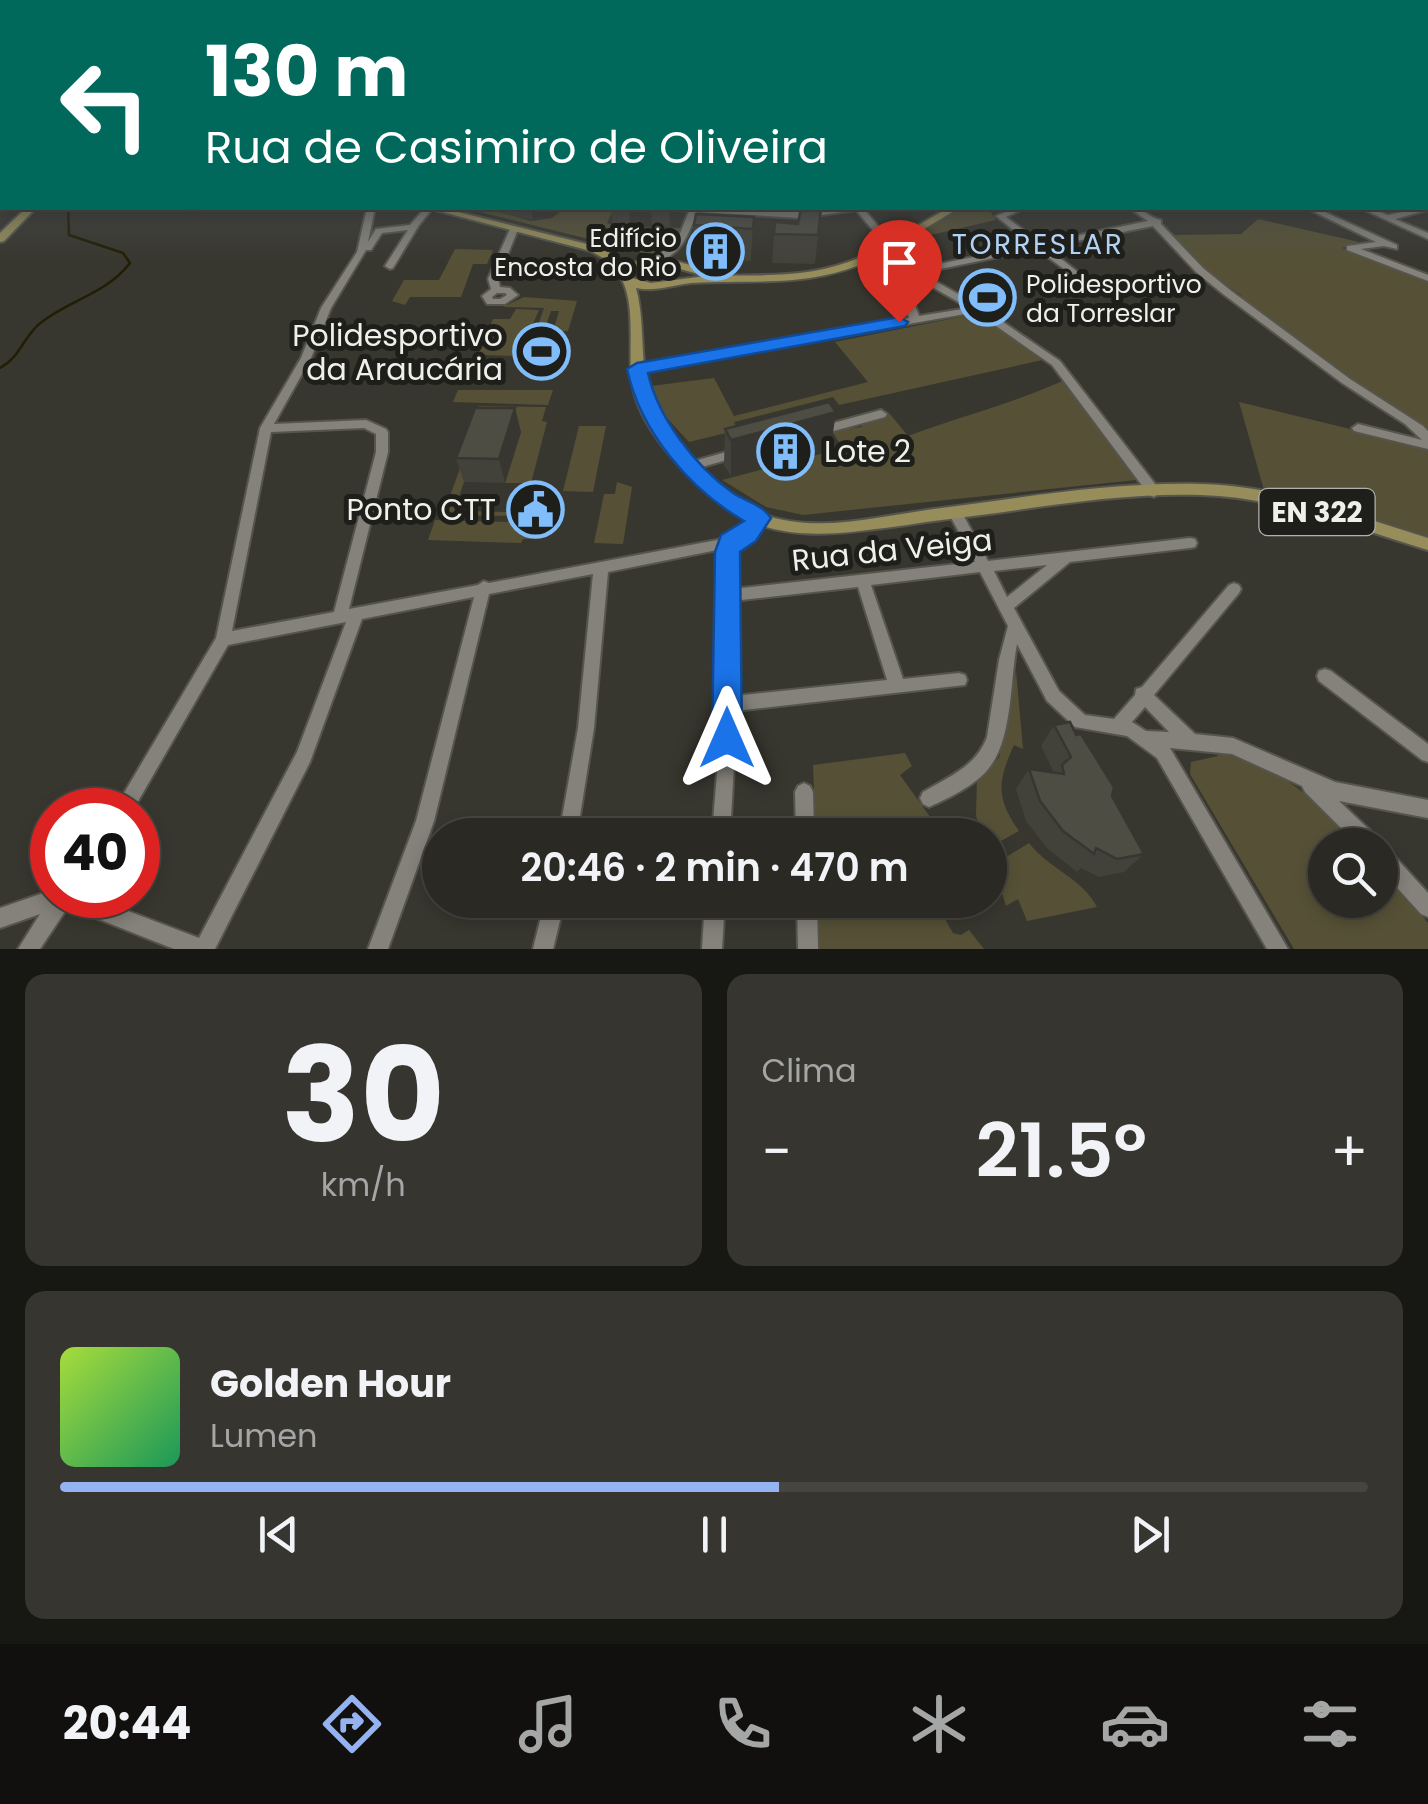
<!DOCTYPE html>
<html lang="pt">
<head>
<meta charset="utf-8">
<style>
	body { margin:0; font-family:Poppins,sans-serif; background:#363530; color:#f1f3f6; height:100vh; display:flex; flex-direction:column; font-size:38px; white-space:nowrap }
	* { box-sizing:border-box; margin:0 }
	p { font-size:32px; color:#a5a6a6 }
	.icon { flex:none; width:55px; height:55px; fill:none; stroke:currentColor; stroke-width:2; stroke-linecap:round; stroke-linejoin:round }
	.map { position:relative; height:949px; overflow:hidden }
	.sheet { display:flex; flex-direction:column; gap:25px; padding:25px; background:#171713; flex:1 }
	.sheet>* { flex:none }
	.banner { position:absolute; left:0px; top:0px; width:1430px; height:210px; box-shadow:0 5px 15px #0003,0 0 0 2px #464541; background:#00695c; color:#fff; overflow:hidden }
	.controls { position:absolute; left:1308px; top:828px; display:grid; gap:20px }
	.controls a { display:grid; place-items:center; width:90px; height:90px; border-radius:50%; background:#2a2923; box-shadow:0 5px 15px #0003,0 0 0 2px #464541; font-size:50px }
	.speed { position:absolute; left:30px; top:788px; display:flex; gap:20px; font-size:50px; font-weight:700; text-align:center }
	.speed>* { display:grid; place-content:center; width:130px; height:130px; border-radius:50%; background:#2a2923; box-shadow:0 5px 15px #0003,0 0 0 2px #464541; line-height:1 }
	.speed .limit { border:15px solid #d22; background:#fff; color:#111 }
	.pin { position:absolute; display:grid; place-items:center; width:85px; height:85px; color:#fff; margin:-102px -42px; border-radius:50% 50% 50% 0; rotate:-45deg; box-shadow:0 0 10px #0007 }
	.pin .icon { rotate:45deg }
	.me { position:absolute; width:110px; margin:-55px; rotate:0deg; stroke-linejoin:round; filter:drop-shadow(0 0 8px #0008) }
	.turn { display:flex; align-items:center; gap:35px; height:210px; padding:0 40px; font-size:45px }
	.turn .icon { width:130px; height:130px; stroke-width:2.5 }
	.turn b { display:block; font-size:70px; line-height:85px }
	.big { font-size:75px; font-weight:600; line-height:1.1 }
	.sheet .card { flex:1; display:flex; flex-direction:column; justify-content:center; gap:15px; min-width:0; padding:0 35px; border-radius:20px; background:#363530 }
	.sheet .dial { align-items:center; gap:0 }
	.dial b { font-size:130px; line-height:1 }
	.song { display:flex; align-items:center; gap:30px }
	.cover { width:120px; height:120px; border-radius:15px; background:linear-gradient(135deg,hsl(80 70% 55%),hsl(150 70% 35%)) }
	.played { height:10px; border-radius:5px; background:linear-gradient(90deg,#95b2f1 55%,#464541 55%) }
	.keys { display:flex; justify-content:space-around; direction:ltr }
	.heat { display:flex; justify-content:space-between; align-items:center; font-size:55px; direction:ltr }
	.sheet .tiles { flex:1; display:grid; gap:25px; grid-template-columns:1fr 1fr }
	.card:last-child { grid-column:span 2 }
	.trip { position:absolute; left:422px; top:818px; width:585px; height:100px; border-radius:50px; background:#2a2923; box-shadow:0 5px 15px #0003,0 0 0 2px #464541; font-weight:600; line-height:100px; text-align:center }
	.tabs { display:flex; height:160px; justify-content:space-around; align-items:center; background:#11100e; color:#a5a6a6 }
	.tabs .icon { width:70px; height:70px }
	.tabs .active { color:#95b2f1 }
	.tabs b { font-size:45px; color:#f1f3f6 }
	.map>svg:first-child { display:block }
</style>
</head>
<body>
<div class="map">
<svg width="1428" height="949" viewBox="0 0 1428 949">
	<rect width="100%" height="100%" fill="#38372f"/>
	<g fill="#565136">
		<path d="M487 208 531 221 552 218 565 208H614L607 223 617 227 681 228 665 251 649 254 480 212Z"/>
		<path d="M961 208H988L996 220 904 241Z"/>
		<path d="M1258 219 1359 242 1342 248 1428 280V433L1240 299 1242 296C1218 278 1187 264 1172 235L1241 234Z"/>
		<path d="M455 249 493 250 487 264H473L461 297H410L405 305 392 301 404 280H439Z"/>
		<path d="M524 297 577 301 568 331H553L559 311H551L544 331H536L544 308 503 307Z"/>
		<path d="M516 309 539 310 519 356 478 355 493 319H510Z"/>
		<path d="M980 313 1047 359 839 405 833 397 734 422 738 430 689 442 666 417 651 386 714 378 734 416 868 382 835 342Z"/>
		<path d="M1067 379 1136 480 803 515 766 507 722 480 843 448 831 430 862 427 860 422 890 414 908 436C961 416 1015 403 1067 379Z"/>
		<path d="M458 390H553L548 405 453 402Z"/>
		<path d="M1239 402 1428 448V536L1264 490Z"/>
		<path d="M479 406 546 407 542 421 547 422 531 483H505L520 432 482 431 457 502 464 503 462 511 513 512 511 516 443 515 477 422 473 421Z"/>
		<path d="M579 426H606L593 492 563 491Z"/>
		<path d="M617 482 632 487 623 544 594 543 604 494H615Z"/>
		<path d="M435 520 544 523 540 539H523L521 543 428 540Z"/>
		<path d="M1016 671 1023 749 1014 745C998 780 995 797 1019 831L990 847V835H982L976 816 977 779 999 758Z"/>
		<path d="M1215 751C1272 756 1322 808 1361 845H1325V900H1380V864L1428 923V949H1294L1190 774 1191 762 1218 756Z"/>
		<path d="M905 753 912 766 900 775 943 835H816L813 765Z"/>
		<path d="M1029 843C1049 869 1082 878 1097 907L1027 921 1018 899 1006 906 993 865Z"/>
		<path d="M818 900H934L953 933 961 935 969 930 984 949H820Z"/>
	</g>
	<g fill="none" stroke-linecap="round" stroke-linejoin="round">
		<path stroke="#221d04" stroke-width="2.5" d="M0 368C21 357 24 334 43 321 72 299 107 293 130 263L123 253 69 235 68 208"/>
		<defs>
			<g id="minor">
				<rect x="0" y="184" width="2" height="5"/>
				<path d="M1428 206V210L1395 219 1428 233V239L1360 208H1370L1388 215Z"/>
				<path d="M367 208H375L368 242 376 229 410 225 425 208H433L419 225 393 268 390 269 385 266 408 230 382 233 371 250H366L331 308 311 358 274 424 366 420 386 429 388 432V452L349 609 478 585 484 581 489 583 717 540C724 537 734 535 740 531 751 524 748 513 764 515L766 518 752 538 736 544 732 589 975 562 948 512 950 509H960L988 561 1190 538 1195 539 1197 543 1195 547 1190 548 1070 562 1014 608 1059 691 1085 715 1114 719 1135 695 1136 689 1142 687 1229 585 1234 583 1239 585 1241 589 1239 593 1154 695 1195 734 1233 738 1335 782 1428 800V818L1339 801 1378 838 1380 845H1358L1305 792 1302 786 1232 754 1170 748 1288 949H1267L1157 758 1127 736 1075 727 1047 701 1017 644C1010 680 1013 738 989 768 976 785 949 798 929 807L923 804 920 798 923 792C948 777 976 767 987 737L999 660 1008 626 980 572 871 585 903 679 959 673 965 675 967 680 965 685 735 711V748L730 835H712L719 748 718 591 722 549 608 572 594 728 577 835H559L578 728 593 574 489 594 434 821 388 949H368L416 821 474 597 362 619 310 762 215 949H174L68 907 40 949H18L40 914 0 928V908L52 890V895H86L199 938 297 752 346 622 228 645 133 810H114L216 638 260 428 301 358 321 308 357 252ZM364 428 376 434V452L334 612 232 631 271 432ZM1047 565 1007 597 994 571ZM858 587 887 680 734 696 732 601ZM1145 707 1169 732 1146 731 1132 722Z"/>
				<path d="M674 208C716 205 758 213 800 212 821 212 842 208 863 208L914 269 1032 245 996 216 1015 208H1025L1006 217 1041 243 1148 221 1129 208C1143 207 1149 218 1161 220V224L1203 268 1230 290 1350 379 1423 426 1428 431V449L1354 431 1352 428 1358 424 1422 440 1405 424 1342 383 1223 294 1196 272 1153 226 1046 247 1083 276 1085 278 1080 281 1037 249 921 273 981 307 1060 361 1159 489 1160 492 1154 497 1149 495 1052 365 976 312 637 372 633 371 632 369 633 367 637 366 909 318 896 281 906 270 856 210 801 218 697 212C688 235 681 257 654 262V258L677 241 689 211 678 210ZM911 275 969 308 919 316 906 281Z"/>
				<path d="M1306 208H1316L1397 245V249L1384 246 1361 249 1428 275V281L1347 250V246L1376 242Z"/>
				<path d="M514 226 518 229 498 279 500 287 510 288 518 295 505 304H487L482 296 491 289 488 279 510 229ZM497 293H505L507 295 500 299H493L492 297Z"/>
				<path d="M881 410 887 414 885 417 819 435 813 431 815 428Z"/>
				<path d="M737 449 743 453 741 456 691 470 685 466 687 463Z"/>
				<path d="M1325 669 1331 671 1428 744V762L1422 760 1319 681 1317 676 1319 671Z"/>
				<path d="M804 783 810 786 813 792 814 835H796L795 792 798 786Z"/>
				<path d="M1380 846 1387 848 1428 893V917L1421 914 1380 869Z"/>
				<path d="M545 900H565L553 949H533Z"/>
				<path d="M705 900H725L722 949H702Z"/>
				<path d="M797 900H817L818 949H798Z"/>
			</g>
			<g id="major">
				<path d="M26 208H36L4 241 0 242V233Z"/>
				<path d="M427 208H442L599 247 617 257 625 268C652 248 682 264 711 271L713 273 708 276C769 274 813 280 870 253H878V257C811 289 761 279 691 283 672 285 655 292 636 288 648 332 635 379 661 421 683 457 721 496 760 513 813 535 880 516 934 509 1021 498 1110 482 1199 484 1278 485 1353 515 1428 538V550C1354 528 1279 497 1201 495 1133 493 1064 503 997 513 967 517 937 520 907 525 850 532 788 545 736 514 696 490 643 434 633 388 625 350 642 293 610 263 605 258 597 255 591 251ZM647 264 665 265 706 276 651 283 632 278 630 274Z"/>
				<path d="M948 208H959L914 235 905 233Z"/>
			</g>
		</defs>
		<use href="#minor" stroke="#55554e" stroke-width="4"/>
		<use href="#major" stroke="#55554e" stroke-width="4"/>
		<use href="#minor" fill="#84827a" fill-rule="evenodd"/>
		<use href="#major" fill="#968d5a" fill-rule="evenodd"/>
		<defs>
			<path id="major-bridge" d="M867 252 902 230"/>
		</defs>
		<use href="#major-bridge" stroke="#55554e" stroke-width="12" stroke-linecap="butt"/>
		<use href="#major-bridge" stroke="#968d5a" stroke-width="10"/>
	</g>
	<g fill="#43423a">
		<path d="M481 208H556L533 220Z"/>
		<path d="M611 208H636L630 225 613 224Z"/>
		<path d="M651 208H674V213L670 227 652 226Z"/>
		<path d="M821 208 815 264 772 263 774 234 798 224Z"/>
		<path d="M754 217 751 261 694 257V225Z"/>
		<path d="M725 429 831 447 731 476 724 465Z"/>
		<path d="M521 432 505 483 464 482 456 458Z"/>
		<path d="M1054 725 1112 796 1144 854 1124 872 1099 877 1081 868 1077 872 1048 849 1026 821 1016 789 1029 769 1054 773 1041 746Z"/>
	</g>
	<g fill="#373630">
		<path d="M188 208H206L205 211 190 213Z"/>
		<path d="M228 208H265L230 212Z"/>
		<path d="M531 208H556L533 220Z"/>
		<path d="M629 208H636L630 225Z"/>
		<path d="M669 208H674V213L670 227Z"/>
		<path d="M754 217 753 250 751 261 753 229Z"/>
		<path d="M515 408 521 432 505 483 499 459Z"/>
		<path d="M836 412 831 447 731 476V440Z"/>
	</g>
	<g fill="#4e4d44" stroke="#373630" stroke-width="2.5">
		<path d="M801 208H821L818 235 774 234 775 222 798 224Z"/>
		<path d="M696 214 754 217 753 229 694 225Z"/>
		<path d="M829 402 836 412 731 440 725 429Z"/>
		<path d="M475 408H515L499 459 456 458Z"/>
		<path d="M1070 722 1076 735 1081 734 1114 787 1112 796 1144 854 1117 859 1096 848 1094 854 1063 831 1040 801 1029 769 1064 774 1062 765 1071 757 1054 725Z"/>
	</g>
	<linearGradient id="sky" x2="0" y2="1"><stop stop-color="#1f1e1a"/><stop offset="0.49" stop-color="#4d5358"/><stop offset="1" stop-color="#4d5358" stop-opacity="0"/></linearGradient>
	<rect width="1428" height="262" fill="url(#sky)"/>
	<path fill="#1a73e8" stroke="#114b97" stroke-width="2.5" d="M899 317 908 322 905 326 648 373C658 418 695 466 733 493 745 501 763 505 771 518L756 541 740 552 742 738 738 748 727 752 716 748 712 738 715 552 721 535 744 521C689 489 640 431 627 369L637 363Z"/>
	<defs>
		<symbol id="building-ring" viewBox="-11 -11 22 22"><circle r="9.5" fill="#1e1e1a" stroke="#80bdfa" stroke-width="1.5"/><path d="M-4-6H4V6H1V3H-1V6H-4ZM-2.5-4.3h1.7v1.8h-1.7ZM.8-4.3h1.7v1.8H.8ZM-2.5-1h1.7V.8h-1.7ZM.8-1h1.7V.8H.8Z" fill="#80bdfa"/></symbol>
		<symbol id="stadium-ring" viewBox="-11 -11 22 22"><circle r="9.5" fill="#1e1e1a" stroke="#80bdfa" stroke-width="1.5"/><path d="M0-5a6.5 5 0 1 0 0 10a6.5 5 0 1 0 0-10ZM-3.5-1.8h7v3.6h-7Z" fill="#80bdfa"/></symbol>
		<symbol id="civic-ring" viewBox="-11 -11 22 22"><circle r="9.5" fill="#1e1e1a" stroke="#80bdfa" stroke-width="1.5"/><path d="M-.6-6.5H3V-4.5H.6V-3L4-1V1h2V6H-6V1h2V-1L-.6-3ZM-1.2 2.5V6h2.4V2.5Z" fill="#80bdfa"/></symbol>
	</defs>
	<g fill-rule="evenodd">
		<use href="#building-ring" x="684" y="220" width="63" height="63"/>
		<use href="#stadium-ring" x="956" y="266" width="63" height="63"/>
		<use href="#stadium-ring" x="510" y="320" width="63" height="63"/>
		<use href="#building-ring" x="754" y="420" width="63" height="63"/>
		<use href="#civic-ring" x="504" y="478" width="63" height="63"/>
	</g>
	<g text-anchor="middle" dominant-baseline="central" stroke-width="10" stroke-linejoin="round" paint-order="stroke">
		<g font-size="25" fill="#f0f0eb" stroke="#1e1e1a" text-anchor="end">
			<text x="677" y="238">Edifício<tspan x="677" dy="29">Encosta do Rio</tspan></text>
			<text x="1026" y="284" text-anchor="start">Polidesportivo<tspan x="1026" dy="29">da Torreslar</tspan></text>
		</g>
		<g font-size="28" letter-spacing="2.5" fill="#b1d2f5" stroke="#1e1e1a">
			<text x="1038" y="244">TORRESLAR</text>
		</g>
		<rect fill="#1e1e1a" stroke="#b1b1ac" stroke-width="2.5" x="1259.5" y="489" width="115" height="46" rx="8"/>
		<g font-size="28" font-weight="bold" fill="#f0f0eb">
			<text x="1317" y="512">EN 322</text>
		</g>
		<g font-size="30" fill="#f0f0eb" stroke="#1e1e1a" text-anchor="end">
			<text x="503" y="335">Polidesportivo<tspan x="503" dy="34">da Araucária</tspan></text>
			<text x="824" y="451" text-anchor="start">Lote 2</text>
			<text x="496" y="509">Ponto CTT</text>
		</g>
		<g font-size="30" fill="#f0f0eb" stroke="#1e1e1a">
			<text transform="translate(892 550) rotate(-6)">Rua da Veiga</text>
		</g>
	</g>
</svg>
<div class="controls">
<a><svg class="icon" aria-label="search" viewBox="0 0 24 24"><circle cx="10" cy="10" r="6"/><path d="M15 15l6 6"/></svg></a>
</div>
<div class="speed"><div class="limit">40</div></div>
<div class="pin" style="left:899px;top:322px;background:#d93025"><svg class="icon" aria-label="arrive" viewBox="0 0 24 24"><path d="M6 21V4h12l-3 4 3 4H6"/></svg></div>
<svg class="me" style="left:727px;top:738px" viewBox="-20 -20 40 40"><path d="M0-17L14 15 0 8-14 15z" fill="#1a73e8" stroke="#fff" stroke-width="4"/></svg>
<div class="trip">20:46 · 2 min · 470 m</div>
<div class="banner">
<div class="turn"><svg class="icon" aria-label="left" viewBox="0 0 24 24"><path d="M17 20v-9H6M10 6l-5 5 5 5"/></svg><div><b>130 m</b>Rua de Casimiro de Oliveira</div></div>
</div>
</div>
<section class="sheet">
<div class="tiles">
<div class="card dial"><b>30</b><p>km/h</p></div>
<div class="card"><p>Clima</p>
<div class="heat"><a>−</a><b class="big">21.5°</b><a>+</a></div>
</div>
<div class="card">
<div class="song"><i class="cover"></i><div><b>Golden Hour</b><p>Lumen</p></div></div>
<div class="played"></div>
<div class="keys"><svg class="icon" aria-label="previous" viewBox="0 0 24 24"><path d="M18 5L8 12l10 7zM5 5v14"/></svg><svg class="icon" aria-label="pause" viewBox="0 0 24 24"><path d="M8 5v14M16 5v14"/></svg><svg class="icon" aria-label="next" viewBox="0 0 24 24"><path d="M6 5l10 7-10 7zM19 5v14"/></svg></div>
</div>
</div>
</section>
<nav class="tabs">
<b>20:44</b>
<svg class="icon active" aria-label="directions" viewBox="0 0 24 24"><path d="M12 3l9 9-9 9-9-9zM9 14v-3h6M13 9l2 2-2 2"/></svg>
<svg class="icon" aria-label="music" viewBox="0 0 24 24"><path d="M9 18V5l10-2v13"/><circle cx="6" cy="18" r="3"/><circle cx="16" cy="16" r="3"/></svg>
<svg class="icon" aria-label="phone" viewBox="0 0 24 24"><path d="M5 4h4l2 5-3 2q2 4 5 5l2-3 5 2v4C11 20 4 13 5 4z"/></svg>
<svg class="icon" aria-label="climate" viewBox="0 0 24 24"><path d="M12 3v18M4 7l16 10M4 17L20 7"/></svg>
<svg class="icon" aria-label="car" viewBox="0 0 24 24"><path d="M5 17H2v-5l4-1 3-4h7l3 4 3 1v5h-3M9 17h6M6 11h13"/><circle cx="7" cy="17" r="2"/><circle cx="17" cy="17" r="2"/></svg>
<svg class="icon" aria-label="filters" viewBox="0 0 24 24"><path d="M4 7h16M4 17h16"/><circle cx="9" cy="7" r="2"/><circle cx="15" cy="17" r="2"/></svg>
</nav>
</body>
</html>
